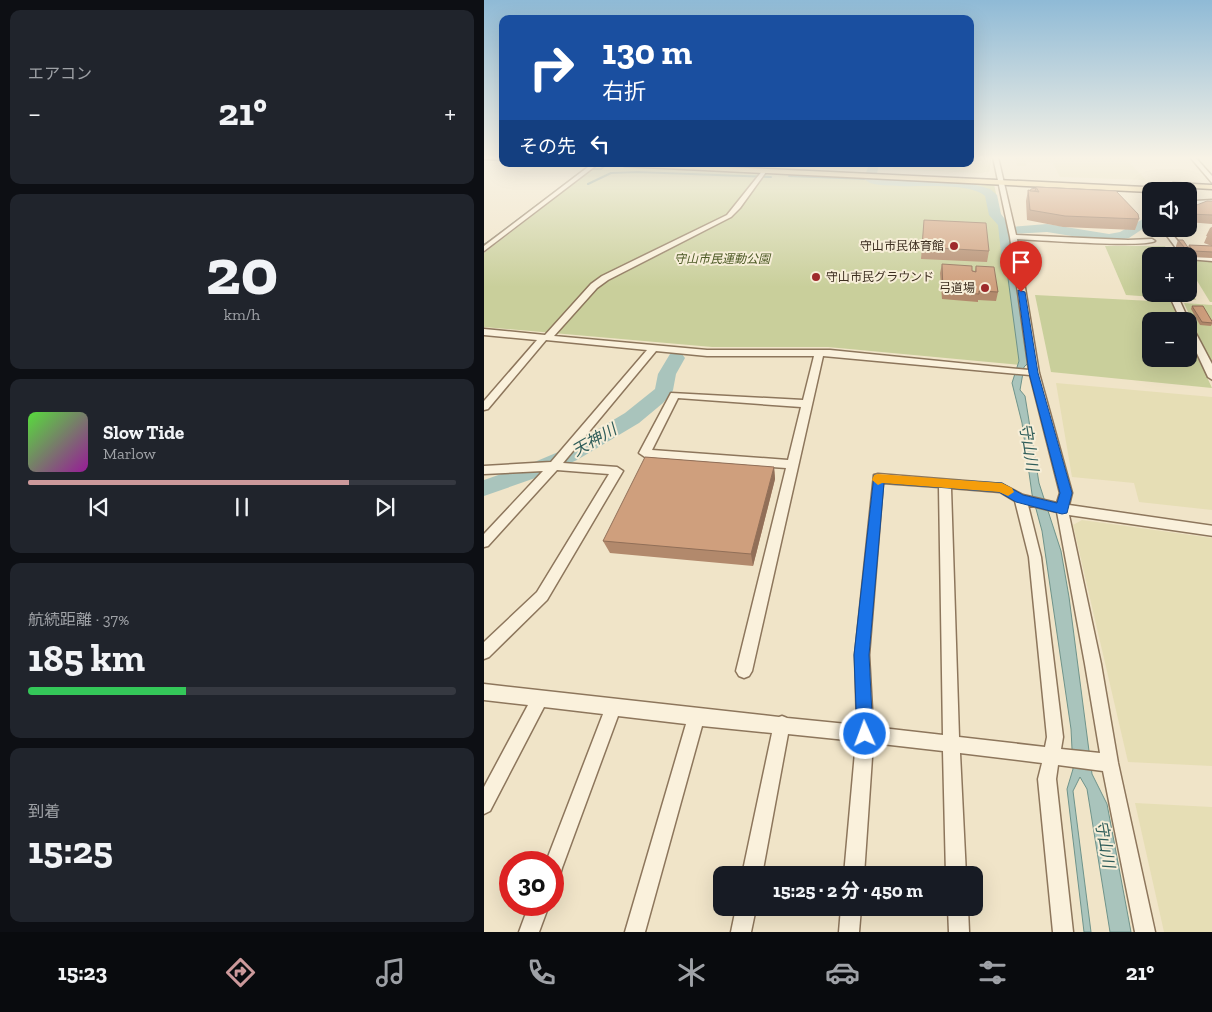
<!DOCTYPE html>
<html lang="ja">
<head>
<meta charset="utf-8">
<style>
	body { margin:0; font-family:"Zilla Slab","Noto Sans JP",serif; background:#20242c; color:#f1f3f6; height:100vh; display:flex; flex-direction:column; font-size:19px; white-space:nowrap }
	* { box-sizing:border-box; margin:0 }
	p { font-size:16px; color:#9ea1a6 }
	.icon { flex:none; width:28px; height:28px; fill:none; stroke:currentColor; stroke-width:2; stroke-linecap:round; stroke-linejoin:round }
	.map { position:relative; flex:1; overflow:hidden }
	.drawer { display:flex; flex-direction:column; gap:10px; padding:10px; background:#0d0f14; width:484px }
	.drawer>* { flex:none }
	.top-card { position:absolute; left:15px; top:15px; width:475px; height:152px; border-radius:10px; box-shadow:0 5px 20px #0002; background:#1a4fa0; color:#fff; overflow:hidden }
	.fabs { position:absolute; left:658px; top:182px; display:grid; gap:10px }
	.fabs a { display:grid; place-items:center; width:55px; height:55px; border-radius:10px; background:#171b24; box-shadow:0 5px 20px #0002; font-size:25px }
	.speed { position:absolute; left:15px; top:851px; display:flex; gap:10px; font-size:25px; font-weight:700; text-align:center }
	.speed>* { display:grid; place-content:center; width:65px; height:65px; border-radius:50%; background:#171b24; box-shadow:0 5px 20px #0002; line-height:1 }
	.speed .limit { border:8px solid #d22; background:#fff; color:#111 }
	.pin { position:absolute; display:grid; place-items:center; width:42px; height:42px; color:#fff; margin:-51px -21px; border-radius:50% 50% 50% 0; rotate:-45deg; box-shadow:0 0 5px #0007 }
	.pin .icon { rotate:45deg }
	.me { position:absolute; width:55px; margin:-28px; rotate:358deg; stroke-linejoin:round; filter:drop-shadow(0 0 4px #0008) }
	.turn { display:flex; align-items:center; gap:18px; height:105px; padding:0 20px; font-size:22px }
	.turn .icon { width:65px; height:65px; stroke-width:2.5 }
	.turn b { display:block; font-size:35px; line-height:42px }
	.then { display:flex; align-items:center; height:48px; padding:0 20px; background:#0003; gap:10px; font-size:19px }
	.big { font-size:38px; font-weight:700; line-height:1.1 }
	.drawer .tile { flex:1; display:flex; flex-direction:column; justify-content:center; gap:8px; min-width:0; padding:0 18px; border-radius:10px; background:#20242c }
	.drawer .dial { align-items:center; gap:0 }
	.dial b { font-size:65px; line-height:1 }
	.song { display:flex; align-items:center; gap:15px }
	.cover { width:60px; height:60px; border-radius:8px; background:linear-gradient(135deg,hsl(110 70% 55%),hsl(300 70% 35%)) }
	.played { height:5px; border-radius:2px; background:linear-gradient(90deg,#cc999b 75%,#363941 75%) }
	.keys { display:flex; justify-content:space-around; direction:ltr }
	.heat { display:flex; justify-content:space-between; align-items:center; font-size:28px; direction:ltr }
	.charge { height:8px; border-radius:4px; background:linear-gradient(90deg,#34c759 37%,#363941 0) }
	.trip { position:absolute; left:229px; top:866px; width:270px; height:50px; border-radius:10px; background:#171b24; box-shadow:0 5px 20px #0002; font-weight:700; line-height:50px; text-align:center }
	.dock { display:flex; height:80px; justify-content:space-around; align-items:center; background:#090b0e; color:#9ea1a6 }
	.dock .icon { width:35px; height:35px }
	.dock .current { color:#cc999b }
	.dock b { font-size:22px; color:#f1f3f6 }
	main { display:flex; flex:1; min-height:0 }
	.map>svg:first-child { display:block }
</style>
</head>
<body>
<main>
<section class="drawer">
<div class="tile"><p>エアコン</p>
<div class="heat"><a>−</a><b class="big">21°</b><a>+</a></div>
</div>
<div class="tile dial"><b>20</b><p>km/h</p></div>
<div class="tile">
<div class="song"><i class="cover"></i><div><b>Slow Tide</b><p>Marlow</p></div></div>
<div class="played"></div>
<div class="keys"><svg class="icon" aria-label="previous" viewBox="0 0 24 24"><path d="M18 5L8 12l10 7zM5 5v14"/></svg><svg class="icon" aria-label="pause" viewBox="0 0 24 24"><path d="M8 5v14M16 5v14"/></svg><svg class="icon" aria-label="next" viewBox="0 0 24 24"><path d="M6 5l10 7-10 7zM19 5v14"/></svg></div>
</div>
<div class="tile"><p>航続距離 · 37%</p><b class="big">185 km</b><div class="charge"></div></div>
<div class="tile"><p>到着</p><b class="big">15:25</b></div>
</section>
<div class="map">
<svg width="729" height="932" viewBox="0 0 729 932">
	<rect width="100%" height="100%" fill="#f0e4c8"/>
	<g fill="#e6deb5">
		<path d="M486 157H505L506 171 497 173 409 169 410 164H486Z"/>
		<path d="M531 157H640L662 180 576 177 569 163 542 162V166H533Z"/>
		<path d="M572 383 728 397V510L655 502 650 483 588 477Z"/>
		<path d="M598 520 728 538V766L644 762 589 525Z"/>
		<path d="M651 803 728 807V932H680Z"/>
	</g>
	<g fill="#c9cf9b">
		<path d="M114 165 510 184 548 366 344 347H228L0 327V253Z"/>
		<path d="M621 246H681L687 256H666V294H704V284L712 300 642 295Z"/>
		<path d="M704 259 728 260V302H726L704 266Z"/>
		<path d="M551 295 687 302 697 321H666V359H704V336L728 388 567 372Z"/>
		<path d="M700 303 728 305V366Z"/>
	</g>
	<path fill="#a9c4bc" stroke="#6f938a" d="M524 232 545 362 540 367 536 390 541 396 555 483 577 551 585 597 608 774 623 804 647 932H626L603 789 596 777 589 791 607 932H600L583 789 589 769 587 729 558 531 548 494 538 423 528 383 535 361 518 233Z"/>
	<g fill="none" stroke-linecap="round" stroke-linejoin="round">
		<g stroke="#6f938a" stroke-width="2">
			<path d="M305 176 385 179"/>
			<path d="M104 184 127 173 153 172 287 177"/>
			<path d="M3 243 101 169H117L123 164"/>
		</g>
		<path stroke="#6f938a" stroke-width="2.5" d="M0 245 5 242"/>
		<g fill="#a9c4bc" fill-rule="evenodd">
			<path d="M385 164H395L392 178 482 182 506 189 513 195 517 214 527 227 563 224 625 234 636 232 666 215V224L645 238 625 242 563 232 528 234 532 261 525 265 518 261 514 225 505 215 501 196C480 179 415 191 386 183L380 179Z"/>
			<path d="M704 193 711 194 713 196 704 200Z"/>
			<path d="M192 353 198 354 201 358 192 374 189 390 187 394 179 403 155 423 93 460 57 476 0 496V480L41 466 79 450 141 413 171 389 174 374 186 354Z"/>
		</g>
		<defs>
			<g id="minor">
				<path d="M509 157H514L532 235 644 240 668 239 671 241C660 248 554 240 533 239L555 373 588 493 585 505 729 526V536L585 515 617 664 634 763 671 932H651L619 771 574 765 572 779 589 932H569L554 779 558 763 476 753 482 875H462L459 751 389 743 380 875H360L372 741 304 734 278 875H258L288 733 218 726 161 932H141L202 724 134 716 78 868 76 875 69 877V862H62L119 714 60 707 6 811 0 814V787L44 705 0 700V684L295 717 298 716 303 718 373 725 371 655 390 475 394 474 518 484 539 495 573 503 576 493 546 375 339 356 268 671 265 676 260 678 255 676 252 671 302 468 161 457 155 453 187 393 319 400 330 356H223L172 351 79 463 133 467 139 471 63 600 5 657 0 659V642L53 592 125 474 73 470 4 546 0 547V534L59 471 0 474V466L67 462 163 350 62 340 4 409 0 410V401L53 340 0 335V329L61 335 107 284 118 276 243 215 279 170 282 172 256 208 247 217 124 280 113 288 70 336 223 350H346L545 370 526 237ZM194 398 317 407 304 460 168 450ZM399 483 455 487 459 735 389 727 385 655ZM467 488 516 492 531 501 545 557 563 737 561 747 475 737ZM544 505 573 512 601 664 616 753 577 749 579 737 557 557Z"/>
				<path d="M706 157H711L729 177V184Z"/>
				<path d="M108 164H114L0 251V246Z"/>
				<path d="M729 200V204H715L704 211V206L712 201Z"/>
				<path d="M678 229H684L705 255 729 257V261L704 259V256H698Z"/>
				<path d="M688 297 695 299 705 321 704 323V321H697L687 299Z"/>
				<path d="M704 323 708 326 729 366V380L724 377 704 334Z"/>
				<path d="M45 905H65L55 932H35Z"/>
				<path d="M252 908H272L267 932H247Z"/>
				<path d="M357 908H377L375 932H355Z"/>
				<path d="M464 908H484L485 932H465Z"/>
			</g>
			<g id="major">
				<path d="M0 157H19V160L0 159Z"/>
				<path d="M136 164H181L702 189 706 191 704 193V191L666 192 140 166Z"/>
				<path d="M689 183 729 185V189L692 187 688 185Z"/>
			</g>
		</defs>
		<use href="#minor" stroke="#8d765c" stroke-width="3"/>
		<use href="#major" stroke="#5b4430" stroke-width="3"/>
		<use href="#minor" fill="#faf1dc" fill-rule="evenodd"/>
		<use href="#major" fill="#f3d9a0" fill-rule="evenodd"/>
	</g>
	<g fill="#b2896c">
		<path d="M552 187 655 219 651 230 579 227 543 220 542 201 544 190 546 191 552 188Z"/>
		<path d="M729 201V224L704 222V211L705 208Z"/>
		<path d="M440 220 505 251 503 262 437 259Z"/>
		<path d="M729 226V258L707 257 703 252 702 256H696L691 249 694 240 704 247 705 245 728 246 720 243 723 236H722L726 228Z"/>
		<path d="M458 264 491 271 492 266 514 292 512 301 494 300V302L458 299 456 273Z"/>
		<path d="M708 306 729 322 727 326 716 325 707 309Z"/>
		<path d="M290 467 291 479 269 566 126 553 119 541Z"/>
	</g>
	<path fill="#916f58" d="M290 467 291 479 269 566 267 554Z"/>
	<g fill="#cf9f7d" stroke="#916f58">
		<path d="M552 187 632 191 654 214 655 219 581 216 546 210 544 190 555 192Z"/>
		<path d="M552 188 551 191H546L547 189Z"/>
		<path d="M723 201H729V215L704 214V211H711L705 208Z"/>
		<path d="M440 220 502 223 505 251 438 247Z"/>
		<path d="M694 240H699L705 249 701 248Z"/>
		<path d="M705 245 729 246V252L709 251Z"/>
		<path d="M458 264 488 266V271L492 272V266L510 267 514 292 495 291V294L459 291Z"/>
		<path d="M708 306H719L729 323 718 322Z"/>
		<path d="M161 457 290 467 267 554 119 541Z"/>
	</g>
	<linearGradient id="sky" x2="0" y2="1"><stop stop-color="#8fbad6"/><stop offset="0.55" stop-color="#f8f3e6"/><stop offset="1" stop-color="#f8f3e6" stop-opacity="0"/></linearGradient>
	<rect width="729" height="287" fill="url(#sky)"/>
	<path fill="#1a73e8" stroke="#114b97" d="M534 290 541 292 554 373 588 493 583 513 578 514 532 502 515 492 400 483 385 655 389 734 387 739 381 742 375 739 373 734 370 655 390 475 518 483 539 495 573 503 576 493 545 373Z"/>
	<path fill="#f59e0b" d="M394 474 518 483 528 488 530 492 524 496 515 492 398 483 394 485 388 480 390 475Z"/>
	<g fill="#9e2a2b" stroke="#f7eed8" stroke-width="2">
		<circle cx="470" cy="246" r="5"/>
		<circle cx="332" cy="277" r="5"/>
		<circle cx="501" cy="288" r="5"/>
	</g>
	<g text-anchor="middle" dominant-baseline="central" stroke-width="4" stroke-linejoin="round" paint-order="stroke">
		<g font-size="12" fill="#3d2e20" stroke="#f7eed8" text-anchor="end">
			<text x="460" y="246">守山市民体育館</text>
			<text x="342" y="277" text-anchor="start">守山市民グラウンド</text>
			<text x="491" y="288">弓道場</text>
		</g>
		<g font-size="12" font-style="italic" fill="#4d5a26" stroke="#f7eed8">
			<text x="238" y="259">守山市民運動公園</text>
		</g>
		<g font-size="16" font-style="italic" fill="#2f5d5a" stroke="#f7eed8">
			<text transform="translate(110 440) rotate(-30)">天神川</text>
			<text transform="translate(545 447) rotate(81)">守山川</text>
			<text transform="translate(621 844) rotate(80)">守山川</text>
		</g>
	</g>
</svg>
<div class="fabs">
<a><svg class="icon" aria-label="sound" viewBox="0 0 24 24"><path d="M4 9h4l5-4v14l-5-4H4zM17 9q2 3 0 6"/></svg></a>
<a>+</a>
<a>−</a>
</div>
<div class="speed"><div class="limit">30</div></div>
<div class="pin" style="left:537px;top:292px;background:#d93025"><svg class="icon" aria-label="arrive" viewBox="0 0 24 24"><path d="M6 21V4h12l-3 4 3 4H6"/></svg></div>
<svg class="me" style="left:381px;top:734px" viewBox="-20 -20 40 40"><circle r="17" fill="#1a73e8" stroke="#fff" stroke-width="3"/><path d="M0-11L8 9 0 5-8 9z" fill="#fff"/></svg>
<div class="trip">15:25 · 2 分 · 450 m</div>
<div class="top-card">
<div class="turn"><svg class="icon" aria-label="right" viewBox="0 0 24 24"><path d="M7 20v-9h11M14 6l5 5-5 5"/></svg><div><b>130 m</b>右折</div></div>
<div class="then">その先<svg class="icon" aria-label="left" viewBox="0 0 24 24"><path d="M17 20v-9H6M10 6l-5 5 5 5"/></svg></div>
</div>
</div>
</main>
<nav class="dock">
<b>15:23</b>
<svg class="icon current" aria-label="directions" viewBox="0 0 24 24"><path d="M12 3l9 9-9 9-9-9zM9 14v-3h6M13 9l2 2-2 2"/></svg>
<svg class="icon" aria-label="music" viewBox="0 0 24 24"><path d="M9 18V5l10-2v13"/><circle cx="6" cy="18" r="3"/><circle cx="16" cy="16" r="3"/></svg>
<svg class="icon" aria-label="phone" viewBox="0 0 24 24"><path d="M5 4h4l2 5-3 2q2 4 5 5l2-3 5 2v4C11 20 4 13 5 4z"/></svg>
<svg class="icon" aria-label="climate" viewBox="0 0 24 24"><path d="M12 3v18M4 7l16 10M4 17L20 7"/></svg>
<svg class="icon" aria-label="car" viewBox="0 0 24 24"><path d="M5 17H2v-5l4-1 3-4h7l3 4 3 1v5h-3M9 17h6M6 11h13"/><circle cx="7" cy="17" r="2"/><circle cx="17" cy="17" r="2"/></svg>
<svg class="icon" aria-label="filters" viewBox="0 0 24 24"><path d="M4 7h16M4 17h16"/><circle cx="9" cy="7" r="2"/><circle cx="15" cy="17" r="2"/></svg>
<b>21°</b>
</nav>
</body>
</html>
